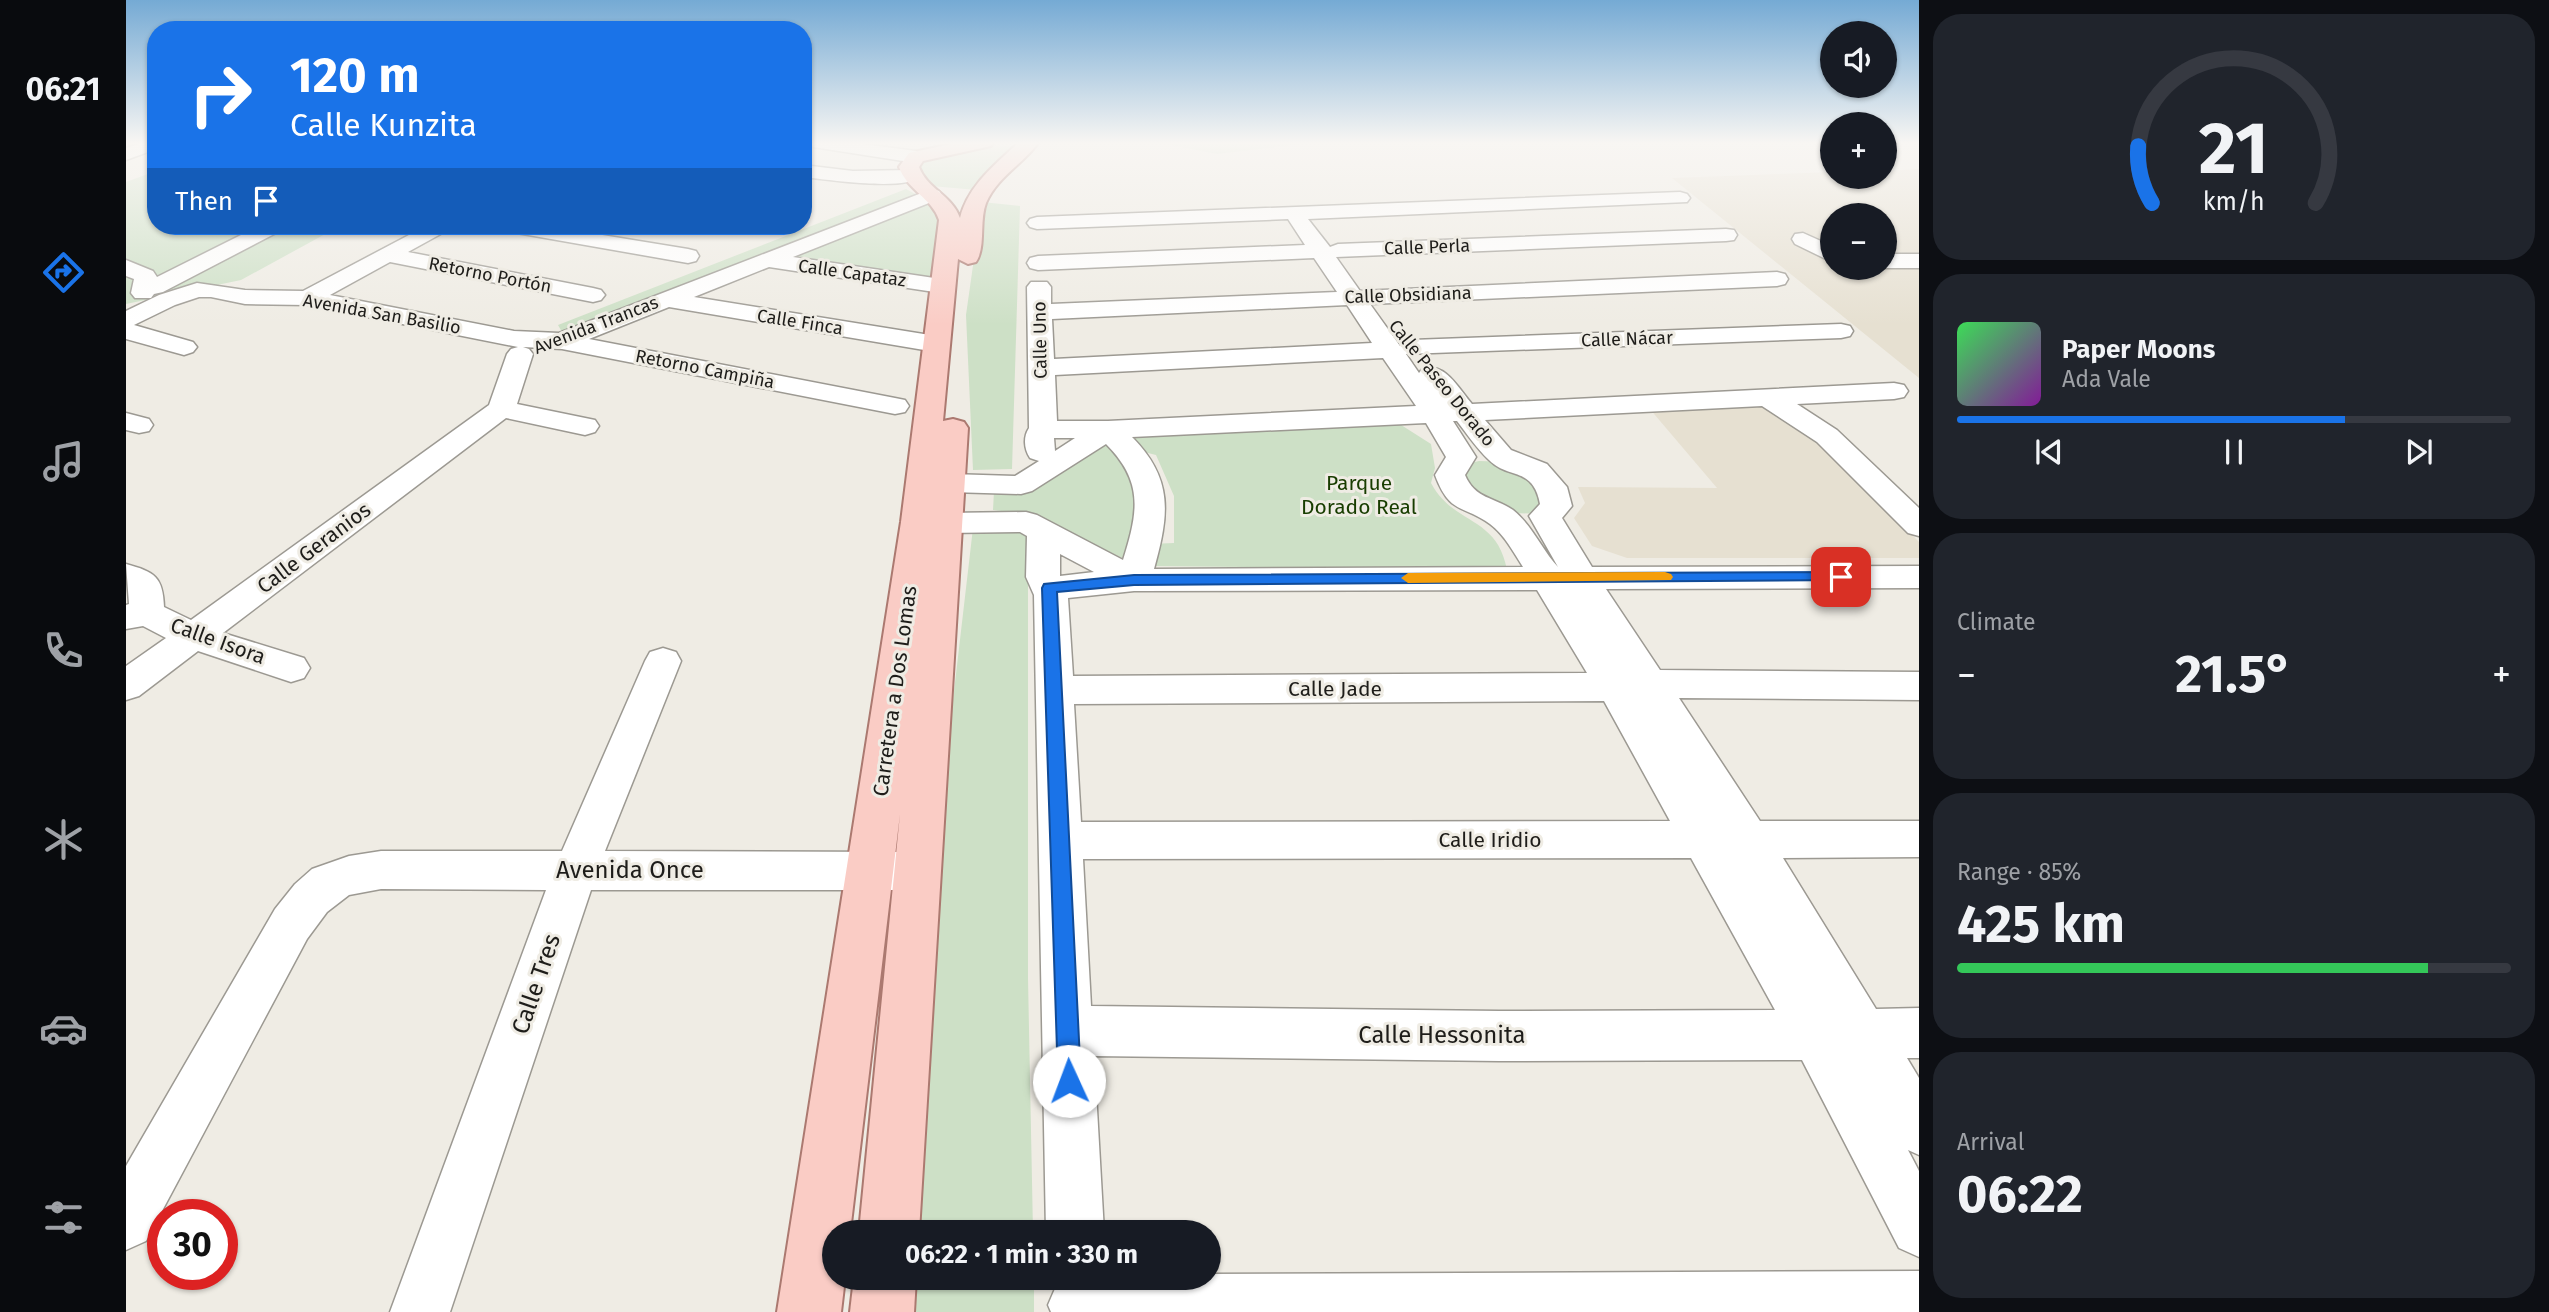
<!DOCTYPE html>
<html lang="en">
<head>
<meta charset="utf-8">
<style>
	body { margin:0; font-family:"Fira Sans",sans-serif; background:#20242c; color:#f1f3f6; height:100vh; display:flex; flex-direction:column; font-size:26px; white-space:nowrap }
	* { box-sizing:border-box; margin:0 }
	p { font-size:23px; color:#9ea1a6 }
	.icon { flex:none; width:38px; height:38px; fill:none; stroke:currentColor; stroke-width:2; stroke-linecap:round; stroke-linejoin:round }
	.map { position:relative; flex:1; overflow:hidden }
	.drawer { display:flex; flex-direction:column; gap:14px; padding:14px; background:#0d0f14; width:630px }
	.drawer>* { flex:none }
	.banner { position:absolute; left:21px; top:21px; width:665px; height:214px; border-radius:28px; box-shadow:0 2px 5px #0004; background:#1a73e8; color:#fff; overflow:hidden }
	.tools { position:absolute; left:1694px; top:21px; display:grid; gap:14px }
	.tools a { display:grid; place-items:center; width:77px; height:77px; border-radius:50%; background:#171b24; box-shadow:0 2px 5px #0004; font-size:35px }
	.speed { position:absolute; left:21px; top:1199px; display:flex; gap:14px; font-size:35px; font-weight:700; text-align:center }
	.speed>* { display:grid; place-content:center; width:91px; height:91px; border-radius:50%; background:#171b24; box-shadow:0 2px 5px #0004; line-height:1 }
	.speed .limit { border:10px solid #d22; background:#fff; color:#111 }
	.pin { position:absolute; display:grid; place-items:center; width:60px; height:60px; color:#fff; margin:-30px; border-radius:14px; box-shadow:0 4px 10px #0006 }
	.me { position:absolute; width:77px; margin:-38px; rotate:358deg; stroke-linejoin:round; filter:drop-shadow(0 0 5px #0008) }
	.turn { display:flex; align-items:center; gap:24px; height:147px; padding:0 28px; font-size:32px }
	.turn .icon { width:91px; height:91px; stroke-width:2.5 }
	.turn b { display:block; font-size:49px; line-height:60px }
	.then { display:flex; align-items:center; height:66px; padding:0 28px; background:#0003; gap:14px; font-size:26px }
	.big { font-size:52px; font-weight:700; line-height:1.1 }
	.drawer .widget { flex:1; display:flex; flex-direction:column; justify-content:center; gap:10px; min-width:0; padding:0 24px; border-radius:28px; background:#20242c }
	.drawer .dial { align-items:center; gap:0 }
	.dial svg { height:182px; overflow:visible; fill:none; stroke:#363941; stroke-width:7; stroke-linecap:round; text-anchor:middle }
	.dial text { fill:#f1f3f6; stroke:none }
	.song { display:flex; align-items:center; gap:21px }
	.cover { width:84px; height:84px; border-radius:10px; background:linear-gradient(135deg,hsl(130 70% 55%),hsl(290 70% 35%)) }
	.played { height:7px; border-radius:4px; background:linear-gradient(90deg,#1a73e8 70%,#363941 70%) }
	.keys { display:flex; justify-content:space-around; direction:ltr }
	.heat { display:flex; justify-content:space-between; align-items:center; font-size:38px; direction:ltr }
	.charge { height:10px; border-radius:5px; background:linear-gradient(90deg,#34c759 85%,#363941 0) }
	.trip { position:absolute; left:696px; top:1220px; width:399px; height:70px; border-radius:35px; background:#171b24; box-shadow:0 2px 5px #0004; font-weight:700; line-height:70px; text-align:center }
	main { display:flex; flex:1; min-height:0 }
	.dock { display:flex; flex-direction:column; width:126px; justify-content:space-around; align-items:center; background:#090b0e; color:#9ea1a6 }
	.dock .icon { width:49px; height:49px }
	.dock .on { color:#1a73e8 }
	.dock b { font-size:32px; color:#f1f3f6 }
	.map>svg:first-child { display:block }
</style>
</head>
<body>
<main>
<nav class="dock">
<b>06:21</b>
<svg class="icon on" aria-label="directions" viewBox="0 0 24 24"><path d="M12 3l9 9-9 9-9-9zM9 14v-3h6M13 9l2 2-2 2"/></svg>
<svg class="icon" aria-label="music" viewBox="0 0 24 24"><path d="M9 18V5l10-2v13"/><circle cx="6" cy="18" r="3"/><circle cx="16" cy="16" r="3"/></svg>
<svg class="icon" aria-label="phone" viewBox="0 0 24 24"><path d="M5 4h4l2 5-3 2q2 4 5 5l2-3 5 2v4C11 20 4 13 5 4z"/></svg>
<svg class="icon" aria-label="climate" viewBox="0 0 24 24"><path d="M12 3v18M4 7l16 10M4 17L20 7"/></svg>
<svg class="icon" aria-label="car" viewBox="0 0 24 24"><path d="M5 17H2v-5l4-1 3-4h7l3 4 3 1v5h-3M9 17h6M6 11h13"/><circle cx="7" cy="17" r="2"/><circle cx="17" cy="17" r="2"/></svg>
<svg class="icon" aria-label="filters" viewBox="0 0 24 24"><path d="M4 7h16M4 17h16"/><circle cx="9" cy="7" r="2"/><circle cx="15" cy="17" r="2"/></svg>
</nav>
<div class="map">
<svg width="1793" height="1312" viewBox="0 0 1793 1312">
	<rect width="100%" height="100%" fill="#efece4"/>
	<g fill="#e6e0d1" fill-rule="evenodd">
		<path d="M1793 169V378L1546 178 1706 172V177H1759V171ZM1706 215H1759V268H1706Z"/>
		<path d="M1628 402 1649 408 1691 437 1793 542V558H1501L1466 546 1448 518 1459 503 1452 487 1591 488 1523 408Z"/>
	</g>
	<g fill="#cde0c6">
		<path d="M1029 142H1191L1091 154Z"/>
		<path d="M861 145 893 146 851 190 805 186 784 173 792 160Z"/>
		<path d="M30 171V226H214L115 280 0 304V182Z"/>
		<path d="M780 189 793 196 436 332 432 325Z"/>
		<path d="M807 201 818 217 807 282 659 257Z"/>
		<path d="M856 202 894 206 886 469 847 470 840 315Z"/>
		<path d="M1272 423 1305 444 1309 468 1305 483C1328 526 1371 515 1381 570L1024 566V544L1048 543V496L1030 455 1006 449 1000 433Z"/>
		<path d="M978 441C1000 461 1016 502 1008 533 1006 541 1000 550 996 558L908 515 867 510 868 491Z"/>
		<path d="M1353 461C1388 461 1401 469 1420 498L1415 514 1364 512 1338 486 1341 464Z"/>
		<path d="M890 527 902 535V978L907 1232H782L823 734 847 528Z"/>
		<path d="M779 1278H908V1312H777Z"/>
	</g>
	<g fill="none" stroke-linecap="round" stroke-linejoin="round">
		<defs>
			<g id="minor">
				<path d="M17 142H30V149L0 160V148Z"/>
				<path d="M678 142H722L790 151 799 157 790 163 687 147Z"/>
				<path d="M677 165 727 171 784 170 794 176C781 192 698 179 677 177Z"/>
				<path d="M806 189 813 191 816 195 813 199 667 257 815 279 823 281 827 286 823 291 815 293 643 267 568 297 810 336 819 339 823 344 819 349 810 352 543 307 463 339 769 398 779 400 783 406 779 412 769 414 436 349 397 347 403 349 407 354 391 404 469 420 473 426 469 432 459 435 380 418 97 633 178 658 184 668 178 678 165 682 72 651 13 696 0 700V666L40 638 17 626 0 629V605L3 604 0 564C29 572 37 577 38 607L65 620 363 405 381 354 385 349 392 347 181 305 119 304 85 297H73L49 305 8 325 67 342 71 347 67 352 58 355 0 339V311L33 295 71 283 119 290 177 291 300 226H325L322 230 282 252 467 288 475 290 479 295 475 300 467 302 264 262 204 295 388 331 433 333Z"/>
				<path d="M1554 192 1561 194 1564 198 1561 202 1182 219 1204 247 1212 244 1600 229 1608 230 1611 235 1608 240 1600 241 1210 257 1234 291 1651 272 1659 274 1662 279 1659 284 1651 286 1244 304 1274 346 1277 343 1286 340 1715 324 1724 326 1727 331 1724 336 1715 338 1280 354 1293 373 1297 368C1320 363 1332 388 1346 404L1768 383 1778 385 1782 391 1778 397 1768 399 1671 404 1711 430 1793 508V536L1782 533 1691 442 1636 406 1359 420 1385 450 1421 464 1441 487 1446 506 1436 518 1466 567 1793 566V588L1480 589 1534 670 1793 672V700L1553 698 1634 821H1793V857L1657 858 1750 1009 1793 1008V1058H1781L1793 1078V1155L1782 1150 1793 1171V1257L1773 1248 1676 1060 1373 1061 968 1056 978 1232H920L908 595 900 577 901 536 894 532 820 533 809 530 804 523 809 516 820 513 900 512 911 515 997 560C1012 512 1018 482 980 444L906 491 895 494 824 492 813 489 809 483 813 477 824 474 889 476 913 461 904 458C898 449 897 437 903 428L901 287 905 282H921L925 287V304L1211 292 1188 258 912 270 904 268 901 263 904 258 912 256 1179 245 1162 219 911 229 904 227 901 223 904 219 911 217ZM1221 305 1246 343 928 359 926 319ZM1257 358 1290 406 982 421H931L929 375ZM1327 421H1331C1341 434 1351 449 1363 460 1383 480 1407 466 1414 504L1403 516 1432 567C1416 550 1406 525 1387 510 1368 497 1349 499 1339 475L1350 457ZM1300 423 1320 457 1309 475C1324 515 1336 504 1364 524 1378 534 1388 553 1397 567L1028 569C1043 515 1048 479 1006 437ZM928 438H949L929 451ZM934 554 968 572 934 576ZM1411 590 1461 673 947 676 942 598 1008 591ZM1478 701 1544 821 955 822 948 704ZM1565 858 1649 1010 1373 1011 965 1006 957 859Z"/>
				<path d="M133 226H160L156 230 37 292 28 294 25 298H9L5 293 8 279 0 276V260L27 271 31 277Z"/>
				<path d="M374 226H421L562 249 570 251 573 256 570 261 562 263 385 232 378 230Z"/>
				<path d="M1677 233 1706 246V262L1669 244 1666 239 1669 234Z"/>
				<rect x="1759" y="254" width="34" height="14"/>
				<path d="M0 413 23 419 27 425 23 431 13 433 0 430Z"/>
				<path d="M537 648 550 652 555 661 479 851 771 852 787 857 793 871 787 885 771 890H465L324 1312H264L420 890 255 889 223 895 201 912 181 939 20 1241 0 1250V1166L149 909 169 884 186 869 223 856 255 851H436L519 661 524 652Z"/>
				<path d="M1793 1271V1312H925L922 1305 931 1284 945 1278H1083V1274Z"/>
			</g>
			<g id="major">
				<path d="M834 142H867L865 146 797 161 793 167C801 189 826 195 834 218 842 185 870 164 893 142H913C897 164 871 177 860 203 853 221 860 247 850 262L842 264 832 259 817 421 827 419 838 422 842 428 793 1232H733L774 814 724 1232H709V1278H719L715 1312H651L775 522 813 220C806 198 781 190 773 167L783 153Z"/>
				<path d="M728 1278H790L788 1312H724Z"/>
			</g>
		</defs>
		<use href="#minor" stroke="#9c9992" stroke-width="3"/>
		<use href="#major" stroke="#ab7970" stroke-width="4"/>
		<use href="#minor" fill="#fff" fill-rule="evenodd"/>
		<use href="#major" fill="#faccc5" fill-rule="evenodd"/>
	</g>
	<linearGradient id="sky" x2="0" y2="1"><stop stop-color="#75aad4"/><stop offset="0.44" stop-color="#f8f6f3"/><stop offset="1" stop-color="#f8f6f3" stop-opacity="0"/></linearGradient>
	<rect width="1793" height="325" fill="url(#sky)"/>
	<path fill="#1a73e8" stroke="#114b97" stroke-width="2" d="M1715 572 1720 573 1722 577 1720 580 1008 585 931 592 955 1081 951 1089 943 1092 935 1089 932 1081 916 588 918 584 1008 575Z"/>
	<path fill="#f59e0b" d="M1539 572 1545 574 1547 577 1545 580 1282 583 1275 578 1282 573Z"/>
	<g text-anchor="middle" dominant-baseline="central" stroke-width="6" stroke-linejoin="round" paint-order="stroke">
		<g font-size="18" fill="#1e1d1a" stroke="#efece4">
			<text transform="translate(1301 247) rotate(-2)">Calle Perla</text>
			<text transform="translate(726 273) rotate(8)">Calle Capataz</text>
			<text transform="translate(364 275) rotate(11)">Retorno Portón</text>
			<text transform="translate(1282 295) rotate(-2)">Calle Obsidiana</text>
			<text transform="translate(256 314) rotate(10)">Avenida San Basilio</text>
			<text transform="translate(674 322) rotate(9)">Calle Finca</text>
			<text transform="translate(470 325) rotate(-21)">Avenida Trancas</text>
			<text transform="translate(1501 339) rotate(-2)">Calle Nácar</text>
			<text transform="translate(914 340) rotate(-91)">Calle Uno</text>
			<text transform="translate(579 369) rotate(11)">Retorno Campiña</text>
			<text transform="translate(1316 383) rotate(51)">Calle Paseo Dorado</text>
		</g>
		<g font-size="21" fill="#183d00" stroke="#efece4">
			<text x="1233" y="483">Parque<tspan x="1233" dy="24">Dorado Real</tspan></text>
		</g>
		<g font-size="21" fill="#1e1d1a" stroke="#efece4">
			<text transform="translate(188 548) rotate(-37)">Calle Geranios</text>
			<text transform="translate(92 641) rotate(20)">Calle Isora</text>
			<text x="1209" y="689">Calle Jade</text>
			<text transform="translate(769 691) rotate(-82)">Carretera a Dos Lomas</text>
			<text x="1364" y="840">Calle Iridio</text>
		</g>
		<g font-size="24" fill="#1e1d1a" stroke="#efece4">
			<text x="504" y="870">Avenida Once</text>
			<text transform="translate(410 984) rotate(-71)">Calle Tres</text>
			<text x="1316" y="1035">Calle Hessonita</text>
		</g>
	</g>
</svg>
<div class="tools">
<a><svg class="icon" aria-label="sound" viewBox="0 0 24 24"><path d="M4 9h4l5-4v14l-5-4H4zM17 9q2 3 0 6"/></svg></a>
<a>+</a>
<a>−</a>
</div>
<div class="speed"><div class="limit">30</div></div>
<div class="pin" style="left:1715px;top:577px;background:#d93025"><svg class="icon" aria-label="arrive" viewBox="0 0 24 24"><path d="M6 21V4h12l-3 4 3 4H6"/></svg></div>
<svg class="me" style="left:943px;top:1081px" viewBox="-20 -20 40 40"><circle r="19" fill="#fff"/><path d="M0-13L10 11 0 6-10 11z" fill="#1a73e8"/></svg>
<div class="trip">06:22 · 1 min · 330 m</div>
<div class="banner">
<div class="turn"><svg class="icon" aria-label="right" viewBox="0 0 24 24"><path d="M7 20v-9h11M14 6l5 5-5 5"/></svg><div><b>120 m</b>Calle Kunzita</div></div>
<div class="then">Then<svg class="icon" aria-label="arrive" viewBox="0 0 24 24"><path d="M6 21V4h12l-3 4 3 4H6"/></svg></div>
</div>
</div>
<section class="drawer">
<div class="widget dial"><svg viewBox="0 0 100 80">
<path d="M14 69A42 42 0 1 1 86 69"/>
<path d="M14 69A42 42 0 0 1 8 44" stroke="#1a73e8"/>
<text x="50" y="56" font-size="32" font-weight="700">21</text>
<text x="50" y="72" font-size="11">km/h</text>
</svg></div>
<div class="widget">
<div class="song"><i class="cover"></i><div><b>Paper Moons</b><p>Ada Vale</p></div></div>
<div class="played"></div>
<div class="keys"><svg class="icon" aria-label="previous" viewBox="0 0 24 24"><path d="M18 5L8 12l10 7zM5 5v14"/></svg><svg class="icon" aria-label="pause" viewBox="0 0 24 24"><path d="M8 5v14M16 5v14"/></svg><svg class="icon" aria-label="next" viewBox="0 0 24 24"><path d="M6 5l10 7-10 7zM19 5v14"/></svg></div>
</div>
<div class="widget"><p>Climate</p>
<div class="heat"><a>−</a><b class="big">21.5°</b><a>+</a></div>
</div>
<div class="widget"><p>Range · 85%</p><b class="big">425 km</b><div class="charge"></div></div>
<div class="widget"><p>Arrival</p><b class="big">06:22</b></div>
</section>
</main>
</body>
</html>
